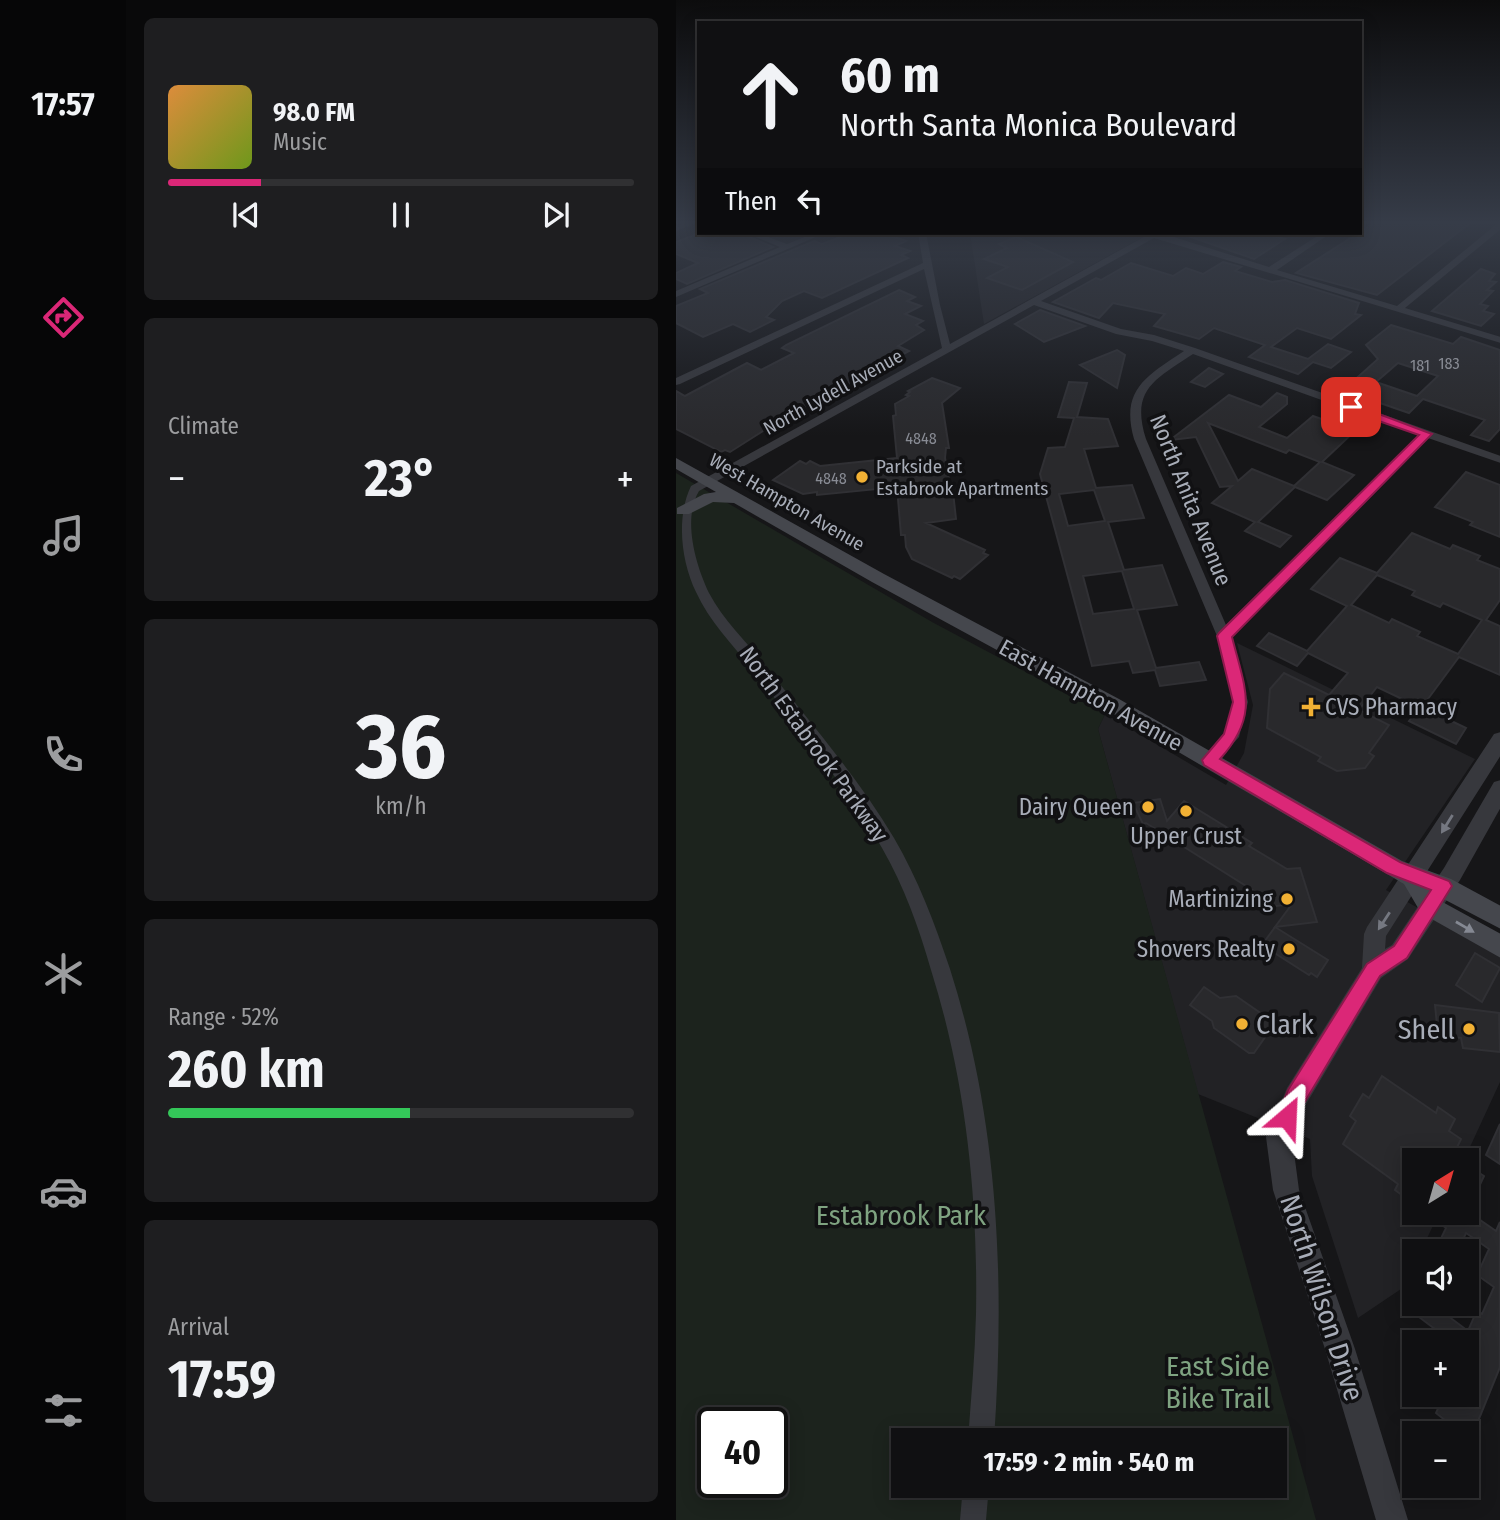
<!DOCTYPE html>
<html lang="en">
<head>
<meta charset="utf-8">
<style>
	body { margin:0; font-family:"Fira Sans Condensed",sans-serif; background:#1e1e20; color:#f1f3f6; height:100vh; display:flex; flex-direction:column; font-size:26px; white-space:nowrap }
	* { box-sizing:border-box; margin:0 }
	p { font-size:23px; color:#9c9d9f }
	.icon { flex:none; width:38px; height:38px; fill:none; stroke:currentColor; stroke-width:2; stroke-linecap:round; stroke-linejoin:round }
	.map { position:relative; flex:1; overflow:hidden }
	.panel { display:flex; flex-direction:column; gap:18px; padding:18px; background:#09090a; width:550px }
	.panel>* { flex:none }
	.guide { position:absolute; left:21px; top:21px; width:665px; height:214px; border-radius:0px; box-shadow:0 4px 18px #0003,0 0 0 2px #303032; background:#101012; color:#f1f3f6; overflow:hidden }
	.needle { width:46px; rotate:37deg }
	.fabs { position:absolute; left:726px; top:1148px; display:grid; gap:14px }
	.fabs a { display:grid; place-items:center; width:77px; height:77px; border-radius:0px; background:#101012; box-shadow:0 4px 18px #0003,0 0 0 2px #303032; font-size:35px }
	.speed { position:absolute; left:21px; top:1407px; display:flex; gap:14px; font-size:35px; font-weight:700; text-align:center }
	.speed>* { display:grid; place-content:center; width:91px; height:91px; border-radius:50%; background:#101012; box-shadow:0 4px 18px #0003,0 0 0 2px #303032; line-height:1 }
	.speed .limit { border:4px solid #111; border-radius:10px; background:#fff; color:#111 }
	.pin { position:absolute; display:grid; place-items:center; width:60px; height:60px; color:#fff; margin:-30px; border-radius:14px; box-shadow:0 4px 10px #0006 }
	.me { position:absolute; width:77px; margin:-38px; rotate:26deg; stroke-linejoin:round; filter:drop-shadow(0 0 5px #0008) }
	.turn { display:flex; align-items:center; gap:24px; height:147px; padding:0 28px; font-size:32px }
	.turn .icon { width:91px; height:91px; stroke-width:2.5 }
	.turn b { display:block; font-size:49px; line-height:60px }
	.then { display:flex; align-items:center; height:66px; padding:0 28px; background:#0003; gap:14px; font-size:26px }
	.big { font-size:52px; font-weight:700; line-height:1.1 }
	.panel .tile { flex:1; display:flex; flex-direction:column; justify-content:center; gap:10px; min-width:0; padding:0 24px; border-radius:10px; background:#1e1e20 }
	.panel .dial { align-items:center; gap:0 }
	.dial b { font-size:91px; line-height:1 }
	.song { display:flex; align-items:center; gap:21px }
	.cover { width:84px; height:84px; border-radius:10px; background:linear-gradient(135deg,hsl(30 70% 55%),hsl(80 70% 35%)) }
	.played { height:7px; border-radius:4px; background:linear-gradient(90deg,#db2777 20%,#303032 20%) }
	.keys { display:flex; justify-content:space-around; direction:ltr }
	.heat { display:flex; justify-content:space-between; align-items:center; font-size:38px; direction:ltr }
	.charge { height:10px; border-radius:5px; background:linear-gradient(90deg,#34c759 52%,#303032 0) }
	.trip { position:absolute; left:215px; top:1428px; width:396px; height:70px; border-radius:0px; background:#101012; box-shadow:0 4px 18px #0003,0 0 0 2px #303032; font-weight:700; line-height:70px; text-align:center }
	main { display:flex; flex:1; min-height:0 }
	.dock { display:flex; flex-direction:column; width:126px; justify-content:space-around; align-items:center; background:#060607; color:#9c9d9f }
	.dock .icon { width:49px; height:49px }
	.dock .on { color:#db2777 }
	.dock b { font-size:32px; color:#f1f3f6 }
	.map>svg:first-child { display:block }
</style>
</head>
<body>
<main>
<nav class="dock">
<b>17:57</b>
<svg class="icon on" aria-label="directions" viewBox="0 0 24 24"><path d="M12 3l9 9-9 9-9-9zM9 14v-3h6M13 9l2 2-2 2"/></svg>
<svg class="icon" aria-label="music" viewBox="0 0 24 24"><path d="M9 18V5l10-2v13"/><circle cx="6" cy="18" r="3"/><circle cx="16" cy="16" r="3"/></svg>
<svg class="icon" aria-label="phone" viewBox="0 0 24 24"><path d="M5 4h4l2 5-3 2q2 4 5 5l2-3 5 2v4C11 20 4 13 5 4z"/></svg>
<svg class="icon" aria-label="climate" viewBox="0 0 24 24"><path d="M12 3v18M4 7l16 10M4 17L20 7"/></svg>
<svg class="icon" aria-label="car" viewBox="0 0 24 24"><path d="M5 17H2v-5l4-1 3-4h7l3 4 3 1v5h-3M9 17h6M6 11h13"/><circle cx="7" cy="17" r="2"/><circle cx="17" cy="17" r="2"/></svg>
<svg class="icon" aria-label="filters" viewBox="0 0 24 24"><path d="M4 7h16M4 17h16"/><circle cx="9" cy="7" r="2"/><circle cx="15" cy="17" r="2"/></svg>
</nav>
<section class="panel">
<div class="tile">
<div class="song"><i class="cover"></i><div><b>98.0 FM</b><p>Music</p></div></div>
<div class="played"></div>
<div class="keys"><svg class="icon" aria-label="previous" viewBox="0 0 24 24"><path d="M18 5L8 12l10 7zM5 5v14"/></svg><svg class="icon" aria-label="pause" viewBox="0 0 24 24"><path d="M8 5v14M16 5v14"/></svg><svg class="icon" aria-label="next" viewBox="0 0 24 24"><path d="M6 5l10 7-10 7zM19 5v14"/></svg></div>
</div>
<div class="tile"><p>Climate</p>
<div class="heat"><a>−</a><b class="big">23°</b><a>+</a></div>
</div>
<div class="tile dial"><b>36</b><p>km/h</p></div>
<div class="tile"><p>Range · 52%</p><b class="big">260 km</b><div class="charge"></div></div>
<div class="tile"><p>Arrival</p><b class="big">17:59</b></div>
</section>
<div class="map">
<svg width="825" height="1520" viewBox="0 0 825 1520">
	<rect width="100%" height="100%" fill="#161618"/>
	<g fill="#222225">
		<path d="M294 233H474L308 324Z"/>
		<path d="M561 643 799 759 710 890 824 954V1082L788 1160H738V1213H763L745 1251H738V1265L728 1287 682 1318 636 1176 634 1139 522 1094 422 729 429 714 550 785 568 753 577 705Z"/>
	</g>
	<path fill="#1c231d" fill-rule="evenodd" d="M0 473 256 622 429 714 422 729 640 1520H0ZM37 1423H96V1482H37ZM228 1440H598V1486H228Z"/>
	<g fill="#29292c" stroke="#303034" stroke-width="2" fill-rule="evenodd">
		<path d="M698 223H794L701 295 620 273Z"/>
		<path d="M24 233 39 238 52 233H64L97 247 11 284 0 279V273L22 263 0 254V242Z"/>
		<path d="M175 233H206L230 241 219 246 234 251 225 255 232 258 146 298 128 291 106 301 90 317 98 320 74 332 57 324 27 337 0 323V306L32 293 24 289 138 241 146 244Z"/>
		<path d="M512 233H586L609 239 578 259 512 236Z"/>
		<path d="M340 237 397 262 346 290 311 278 332 267 308 259 331 248 323 244Z"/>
		<path d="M547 262 565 267 559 271 596 282 609 280 683 303 679 314 685 315 655 339 621 328 595 347 632 359 652 344 675 352 655 368 637 362 622 374 573 357 589 345 538 328 523 339 478 326 489 314 437 303 423 318 377 302 420 278 425 280 455 263 497 276 510 268 527 274Z"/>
		<path d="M805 269 819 274 813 281 820 282 811 290 817 291 804 304 812 306 807 311 818 314 805 326 756 311Z"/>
		<path d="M223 290 239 297 231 301 245 306 229 314 247 321 240 325 248 330 222 346 233 351 109 417 54 452 49 450 45 452 0 429V391L9 396 71 363 85 370 118 353 106 348 110 345Z"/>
		<path d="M364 310 409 326 368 342 339 324Z"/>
		<path d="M715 325 777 344 785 337 824 350V429L813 441 795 435 809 420 747 399 733 413 678 394 693 381 682 377 702 359 690 345ZM722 363 762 376 741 396 700 382Z"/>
		<path d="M441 350 449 355 441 388 404 365Z"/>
		<path d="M533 368 547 374 529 387 515 382Z"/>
		<path d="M256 378 284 388 266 403 273 448H270L269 458 274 484 276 483 280 519 250 523 309 550 307 553 312 555 284 579 278 576 276 578 236 559 230 547 229 535H225L221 487 141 495V492L127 494 97 480 124 461 130 464 134 461 144 466 221 458 217 416 220 415 219 404 233 396 230 395 234 392 232 391Z"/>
		<path d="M393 382 411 383 401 417 432 419 442 446 408 449 420 488 456 485 468 518 432 522 448 570 486 565 501 605 461 610 480 668 523 662 530 680 484 686 479 670 457 673 453 661 416 666 364 474 372 448 389 447 398 418 382 417ZM418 490 429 521 392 526 383 494ZM446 571 458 609 417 614 407 576Z"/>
		<path d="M601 393 611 397V404L583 427 611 438 637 416 679 431 646 462 678 475 651 500 619 487 582 522 615 536 604 547 569 531 579 522 536 503 556 486 544 487 520 437 494 440 553 395 585 407ZM532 423 610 453 613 450 644 462 618 486 576 469 562 481Z"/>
		<path d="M790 472 824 485V537L794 525 797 522 759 507Z"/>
		<path d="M736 533 774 549 777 545 804 556 801 560 824 569V600L810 620 824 626V675L783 657 746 707 790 728 780 744 733 721 743 707 701 687 683 710 713 725 693 753 698 756 689 768 661 771 642 761 645 757 591 728 594 689 608 673 653 695 672 673 632 653 621 666 581 646 593 633 631 651 671 606 635 589 664 558 701 573ZM701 575 739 591 736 595 764 607 767 603 806 620 782 654 741 636 744 632 716 619 713 623 675 605Z"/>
		<path d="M484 799 491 821 508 801 576 843 573 846 611 869 624 868 641 922 599 927 616 904 592 907 589 898 470 823 467 824 457 803Z"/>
		<path d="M599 927 652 960 641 977 635 973 633 975 586 945Z"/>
		<path d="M799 953 824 968 806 1002 780 985Z"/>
		<path d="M528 987 544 998 560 996 599 1023 578 1053H573L538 1028 536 1021 514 1005Z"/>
		<path d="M759 1005 823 1013 824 1052 787 1048 785 1038 762 1035Z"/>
		<path d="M706 1076 760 1113 762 1107 779 1119 773 1131 785 1139 775 1160H738V1204L719 1190 722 1184 667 1144 680 1121 674 1116 687 1094 693 1098Z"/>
		<path d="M824 1124V1164L810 1155Z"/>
		<path d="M791 1165 808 1176 791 1212Z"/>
		<path d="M767 1213H794L820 1231 824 1222V1367L794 1441 791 1433H785L760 1413 768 1395H791V1342H776L743 1317 749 1304H756L792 1331 801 1310 806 1314 818 1287 801 1275 813 1249 790 1233 782 1251H759L770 1228 762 1222Z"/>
	</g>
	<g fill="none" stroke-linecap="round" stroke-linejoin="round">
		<g fill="#37383d" fill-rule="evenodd">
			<path d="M7 223H20L0 231V226Z"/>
			<path d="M822 223H825V229L729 308 825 337V343L478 238 365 301 445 329 478 335 519 348 825 456V463L752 438 555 637 572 702 563 737 539 764H527L525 760 548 734 558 702 541 636 458 439C444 389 471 376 508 351L476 341 440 334 358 305 23 491C6 519 20 566 33 593 47 620 70 641 88 664 132 720 181 776 218 838 242 879 259 924 274 969 323 1122 329 1281 318 1440H292C295 1398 299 1356 300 1314 302 1198 290 1081 255 970 243 928 228 886 206 848 169 784 120 727 76 669 56 644 33 621 20 592 5 561 0 517 15 486L266 348 248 269 4 384 0 385V378L247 263 242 233H250L264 305 274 344 475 233H485L593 267 646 233H655L601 270 721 306ZM517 354 743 435 550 625 470 439C454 389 480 379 517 354Z"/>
			<path d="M70 233H81L111 244 139 233H149L0 297V291L104 247Z"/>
			<path d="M287 1486H313L310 1520H284Z"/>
		</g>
		<path fill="#37383d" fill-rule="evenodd" d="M825 732V755L710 936 709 949 716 945 768 868 818 782 825 780V807L784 880 732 959 705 978 629 1106 616 1137 623 1190 679 1349 732 1520H700L649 1349 597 1190 590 1137 611 1088 686 968 688 934 691 927 818 734Z"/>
		<path fill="#45474d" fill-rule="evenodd" d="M0 458 208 574 443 699 726 861 775 879 825 906V929L758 894 761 899 825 934V958L745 913 728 884 429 709 196 582 58 503 37 502 13 514H1V508L28 494 40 492 0 469Z"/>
	</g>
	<defs><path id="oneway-solid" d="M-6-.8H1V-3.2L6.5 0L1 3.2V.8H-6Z" transform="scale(1.75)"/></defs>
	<g fill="#757881">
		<use href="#oneway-solid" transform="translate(771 824) rotate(122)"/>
		<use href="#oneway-solid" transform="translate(708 921) rotate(123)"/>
	</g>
	<use fill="#858993" href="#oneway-solid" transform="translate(789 927) rotate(30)"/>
	<linearGradient id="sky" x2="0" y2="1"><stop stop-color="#0c0c0d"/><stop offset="0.51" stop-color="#363c48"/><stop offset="1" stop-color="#363c48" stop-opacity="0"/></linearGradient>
	<rect width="825" height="436" fill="url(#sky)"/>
	<path fill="#db2777" stroke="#8e194d" stroke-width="2" d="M671 405H679L756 434 556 637C569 689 584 715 544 759L724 862 773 881 776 886 731 958 704 976 627 1105 619 1125 611 1128 604 1125 601 1117 612 1090 691 964 718 946 755 890 711 873 528 765 526 760 548 734 557 702 541 636 543 633 743 435 671 410Z"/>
	<g fill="#f2b134" stroke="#111113" stroke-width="2.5">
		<circle cx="186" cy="477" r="7"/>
		<path d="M631.5 696.5h7v7h7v7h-7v7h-7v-7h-7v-7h7z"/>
		<circle cx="472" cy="807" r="7"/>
		<circle cx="510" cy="811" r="7"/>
		<circle cx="611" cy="899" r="7"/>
		<circle cx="613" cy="949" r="7"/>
		<circle cx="566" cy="1024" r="7"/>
		<circle cx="793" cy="1029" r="7"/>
	</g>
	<g text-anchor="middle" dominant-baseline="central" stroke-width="7" stroke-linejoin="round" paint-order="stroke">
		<g font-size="16" fill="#888b94">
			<text x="773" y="363">183</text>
			<text x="744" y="365">181</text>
			<text x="245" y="438">4848</text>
			<text x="155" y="478">4848</text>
		</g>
		<g font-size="19" fill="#a8adb8" stroke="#111113">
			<text transform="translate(157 392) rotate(-29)">North Lydell Avenue</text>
			<text transform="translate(111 502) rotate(30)">West Hampton Avenue</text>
		</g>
		<g font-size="19" fill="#a8adb8" stroke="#111113" text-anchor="start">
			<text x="200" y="466">Parkside at<tspan x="200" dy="22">Estabrook Apartments</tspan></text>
		</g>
		<g font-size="23" fill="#a8adb8" stroke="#111113">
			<text transform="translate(515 500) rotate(68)">North Anita Avenue</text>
			<text transform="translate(415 695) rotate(29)">East Hampton Avenue</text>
			<text transform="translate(138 744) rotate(54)">North Estabrook Parkway</text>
		</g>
		<g font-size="23" fill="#a8adb8" stroke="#111113" text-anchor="end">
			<text x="649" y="707" text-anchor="start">CVS Pharmacy</text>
			<text x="458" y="807">Dairy Queen</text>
			<text x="510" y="836" text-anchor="middle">Upper Crust</text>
			<text x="597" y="899">Martinizing</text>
			<text x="599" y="949">Shovers Realty</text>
		</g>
		<g font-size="28" fill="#a8adb8" stroke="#111113" text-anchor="start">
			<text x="580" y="1024">Clark</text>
			<text x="779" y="1029" text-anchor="end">Shell</text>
		</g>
		<g font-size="28" fill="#7fa381" stroke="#111113">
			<text x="225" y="1215">Estabrook Park</text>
			<text x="542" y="1366">East Side<tspan x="542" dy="32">Bike Trail</tspan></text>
		</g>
		<g font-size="28" fill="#a8adb8" stroke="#111113">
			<text transform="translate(646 1298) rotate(72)">North Wilson Drive</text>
		</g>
	</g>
</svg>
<div class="fabs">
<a><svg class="needle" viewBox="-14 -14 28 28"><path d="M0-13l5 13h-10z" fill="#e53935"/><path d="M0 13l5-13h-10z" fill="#9c9d9f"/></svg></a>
<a><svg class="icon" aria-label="sound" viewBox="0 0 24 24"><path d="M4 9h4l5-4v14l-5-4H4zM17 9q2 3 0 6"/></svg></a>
<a>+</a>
<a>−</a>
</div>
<div class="speed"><div class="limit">40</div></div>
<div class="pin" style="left:675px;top:407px;background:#d93025"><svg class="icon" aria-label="arrive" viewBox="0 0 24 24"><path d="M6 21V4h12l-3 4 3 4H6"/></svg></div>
<svg class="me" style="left:611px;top:1117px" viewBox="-20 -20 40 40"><path d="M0-17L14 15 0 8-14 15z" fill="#db2777" stroke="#fff" stroke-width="4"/></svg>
<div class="trip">17:59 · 2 min · 540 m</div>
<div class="guide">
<div class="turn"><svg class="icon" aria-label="ahead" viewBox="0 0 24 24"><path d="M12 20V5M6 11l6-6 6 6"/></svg><div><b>60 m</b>North Santa Monica Boulevard</div></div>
<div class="then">Then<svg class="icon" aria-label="left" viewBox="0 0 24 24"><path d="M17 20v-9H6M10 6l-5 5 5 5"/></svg></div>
</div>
</div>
</main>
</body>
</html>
